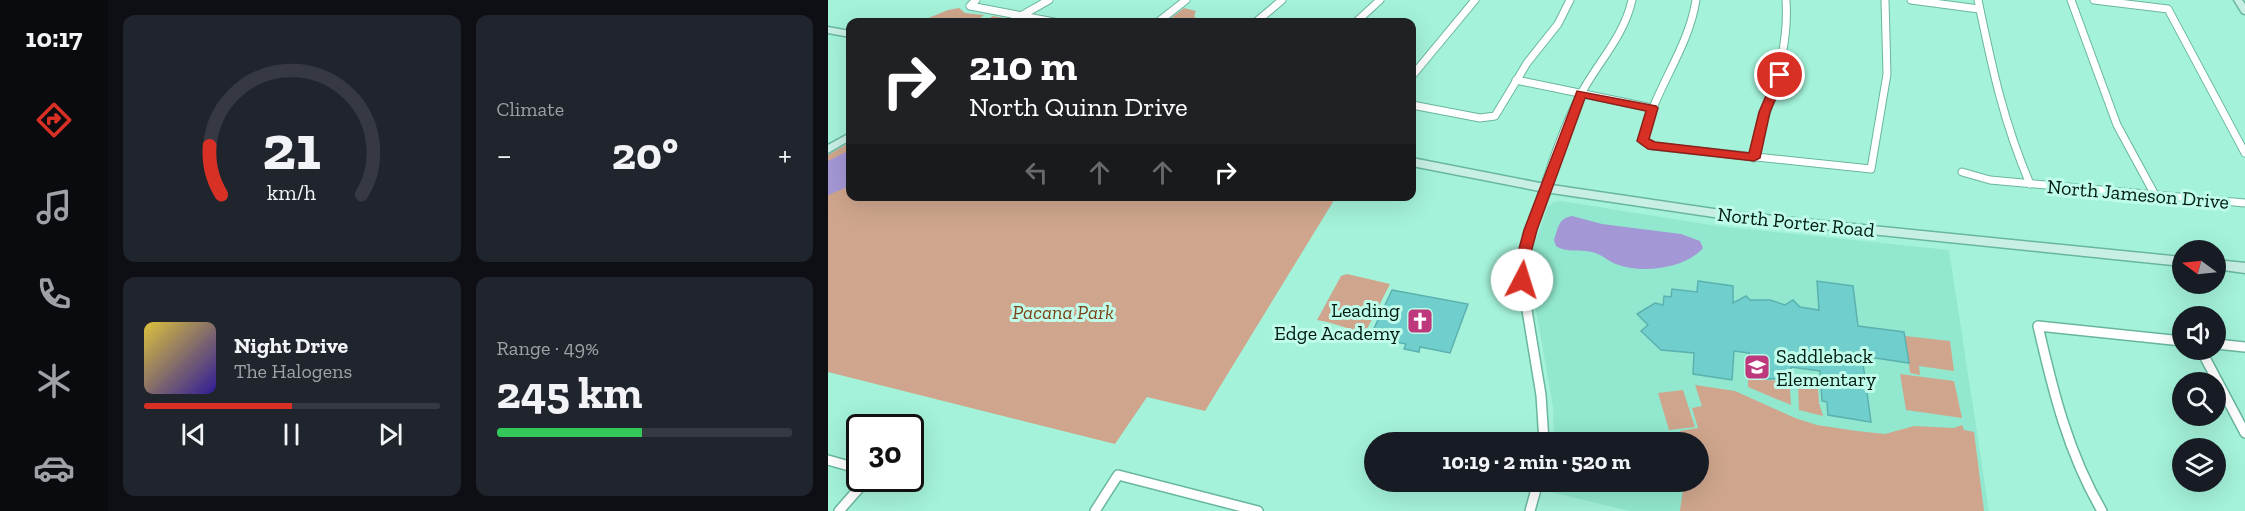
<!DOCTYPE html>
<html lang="en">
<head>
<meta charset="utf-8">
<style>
	body { margin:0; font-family:"Zilla Slab",serif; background:#20242c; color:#f1f3f6; height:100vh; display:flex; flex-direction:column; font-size:22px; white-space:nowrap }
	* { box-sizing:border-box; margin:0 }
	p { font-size:20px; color:#9ea1a6 }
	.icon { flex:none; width:33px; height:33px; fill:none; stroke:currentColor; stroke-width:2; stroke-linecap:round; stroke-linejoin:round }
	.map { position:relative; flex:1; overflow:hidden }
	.drawer { display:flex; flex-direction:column; gap:15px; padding:15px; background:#0d0f14; width:720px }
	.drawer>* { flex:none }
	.top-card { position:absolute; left:18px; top:18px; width:570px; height:183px; border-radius:12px; box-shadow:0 6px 24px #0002; background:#202124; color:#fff; overflow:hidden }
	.needle { width:39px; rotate:285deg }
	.tools { position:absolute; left:1344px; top:240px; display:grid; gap:12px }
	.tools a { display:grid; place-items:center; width:54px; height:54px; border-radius:50%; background:#171b24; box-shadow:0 6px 24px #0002; font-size:30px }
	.speed { position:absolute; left:18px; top:414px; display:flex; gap:12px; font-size:30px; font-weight:700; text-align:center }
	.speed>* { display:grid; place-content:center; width:78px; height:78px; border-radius:50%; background:#171b24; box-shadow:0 6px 24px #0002; line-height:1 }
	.speed .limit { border:3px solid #111; border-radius:9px; background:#fff; color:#111 }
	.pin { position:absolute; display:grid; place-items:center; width:51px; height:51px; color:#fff; margin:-26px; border:3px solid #fff; border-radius:50%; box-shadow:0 2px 6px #0007 }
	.me { position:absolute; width:66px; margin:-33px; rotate:5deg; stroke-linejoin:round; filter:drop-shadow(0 0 4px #0008) }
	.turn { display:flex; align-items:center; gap:21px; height:126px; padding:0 24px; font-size:27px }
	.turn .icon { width:78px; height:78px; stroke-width:2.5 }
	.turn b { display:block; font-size:42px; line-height:51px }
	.lanes { display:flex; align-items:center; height:57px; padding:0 24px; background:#0003; justify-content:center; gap:30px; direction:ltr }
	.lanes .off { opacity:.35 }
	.big { font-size:45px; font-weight:700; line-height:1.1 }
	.drawer .card { flex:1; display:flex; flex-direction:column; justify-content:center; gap:9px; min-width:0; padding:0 21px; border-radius:12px; background:#20242c }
	.drawer .dial { align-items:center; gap:0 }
	.dial svg { height:156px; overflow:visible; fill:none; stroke:#363941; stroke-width:7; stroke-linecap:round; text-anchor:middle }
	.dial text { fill:#f1f3f6; stroke:none }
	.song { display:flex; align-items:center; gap:18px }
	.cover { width:72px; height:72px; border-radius:9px; background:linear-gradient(135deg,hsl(50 70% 55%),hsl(250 70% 35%)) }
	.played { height:6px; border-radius:3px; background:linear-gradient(90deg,#d93025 50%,#363941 50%) }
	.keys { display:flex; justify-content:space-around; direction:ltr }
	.heat { display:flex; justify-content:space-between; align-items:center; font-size:33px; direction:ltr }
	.charge { height:9px; border-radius:4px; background:linear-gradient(90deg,#34c759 49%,#363941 0) }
	.drawer .tiles { flex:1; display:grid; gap:15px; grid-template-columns:repeat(2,1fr) }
	.trip { position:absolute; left:536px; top:432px; width:345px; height:60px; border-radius:30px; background:#171b24; box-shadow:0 6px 24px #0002; font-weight:700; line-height:60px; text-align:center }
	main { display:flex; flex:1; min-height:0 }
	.menu { display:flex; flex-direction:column; width:108px; justify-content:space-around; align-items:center; background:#090b0e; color:#9ea1a6 }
	.menu .icon { width:42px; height:42px }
	.menu .current { color:#d93025 }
	.menu b { font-size:27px; color:#f1f3f6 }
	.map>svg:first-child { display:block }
</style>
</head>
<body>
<main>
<nav class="menu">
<b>10:17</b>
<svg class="icon current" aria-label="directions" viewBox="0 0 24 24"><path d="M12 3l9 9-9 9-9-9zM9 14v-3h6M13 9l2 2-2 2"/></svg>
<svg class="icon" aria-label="music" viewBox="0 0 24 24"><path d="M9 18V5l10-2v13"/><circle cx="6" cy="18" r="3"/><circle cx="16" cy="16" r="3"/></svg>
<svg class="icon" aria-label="phone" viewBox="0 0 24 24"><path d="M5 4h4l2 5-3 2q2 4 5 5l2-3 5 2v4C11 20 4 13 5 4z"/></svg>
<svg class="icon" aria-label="climate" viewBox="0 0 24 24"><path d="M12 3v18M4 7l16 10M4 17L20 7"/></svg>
<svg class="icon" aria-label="car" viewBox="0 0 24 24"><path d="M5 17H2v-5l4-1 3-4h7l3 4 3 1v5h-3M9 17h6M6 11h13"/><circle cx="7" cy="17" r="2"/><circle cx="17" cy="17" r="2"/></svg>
</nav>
<section class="drawer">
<div class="tiles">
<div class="card dial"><svg viewBox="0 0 100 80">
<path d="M14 69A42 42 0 1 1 86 69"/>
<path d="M14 69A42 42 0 0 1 8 44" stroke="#d93025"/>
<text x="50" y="56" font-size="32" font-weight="700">21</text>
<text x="50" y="72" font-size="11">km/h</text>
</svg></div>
<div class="card"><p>Climate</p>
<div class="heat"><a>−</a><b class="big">20°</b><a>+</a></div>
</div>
<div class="card">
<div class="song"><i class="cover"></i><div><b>Night Drive</b><p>The Halogens</p></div></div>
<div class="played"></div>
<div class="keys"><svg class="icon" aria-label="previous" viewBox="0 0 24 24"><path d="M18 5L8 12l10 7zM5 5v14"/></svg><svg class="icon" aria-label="pause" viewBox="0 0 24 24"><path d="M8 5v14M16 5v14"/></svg><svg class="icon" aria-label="next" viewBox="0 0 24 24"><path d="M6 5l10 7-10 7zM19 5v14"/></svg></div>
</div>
<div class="card"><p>Range · 49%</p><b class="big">245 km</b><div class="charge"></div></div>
</div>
</section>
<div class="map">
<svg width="1417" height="511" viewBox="0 0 1417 511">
	<rect width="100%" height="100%" fill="#a4f2da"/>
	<path fill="#91e8ce" d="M733 201 889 226 1121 250 1161 511H802L718 491 721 482H870V442H726L725 407 704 287 703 261 706 245 720 206 726 202Z"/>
	<g fill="#cfa68d">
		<path d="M131 8 137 13 156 15 150 20 157 21 165 16 176 18 177 21 91 22 120 10Z"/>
		<path d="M356 8 368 11 366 16 369 19 387 20V22H338Z"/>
		<path d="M22 142V196L508 197 377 411 319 397 287 444 0 372V155Z"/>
		<path d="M519 274 562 284 537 333C520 329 507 323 489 320L513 276Z"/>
		<path d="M1077 336 1122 341 1126 371 1091 366 1092 375 1082 373Z"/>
		<path d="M926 371C932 381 946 382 956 379L958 373 961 375 963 405 920 387V373L924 374Z"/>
		<path d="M1072 374 1126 381 1134 418 1078 410Z"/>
		<path d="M867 385 907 391 967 418 989 425 1029 431 1057 434 1086 426 1126 428 1134 425 1136 430 1146 432 1156 511H852L856 482H870V442H855L852 431 870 428 864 408 874 406Z"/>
		<path d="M970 386 990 389 991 403 995 416 971 410Z"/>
		<path d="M855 390 867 427 841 430 830 393Z"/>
	</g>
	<g fill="#a497d5">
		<path d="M22 150V186L0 195V161Z"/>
		<path d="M744 216 774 224 853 234 872 241 875 248C857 269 813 274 788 264 779 261 774 254 764 252 752 249 738 253 728 246L726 240C730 229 730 218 744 216Z"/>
	</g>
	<g fill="#70cfcc" stroke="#5bb1af" stroke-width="1.5">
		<path d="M870 281 905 286V303L918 296 922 300H942L957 305 965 300 972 307 991 310 989 281 1025 286 1030 326 1076 332 1081 363 1034 356 1043 422 1000 415 999 402 994 401 992 371 963 367V371L960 370 957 379H938L927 374 926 365H921V353L906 351 904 380 865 374 866 353 833 350 813 331 820 325 809 314 827 303 835 305 836 296 843 297 844 289 869 292Z"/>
		<path d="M564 290 640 304 622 353 592 347 591 352 576 349 578 344 542 337Z"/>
	</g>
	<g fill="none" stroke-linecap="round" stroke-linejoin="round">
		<defs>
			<g id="street-far1">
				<path d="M148 0 142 6 226 22"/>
				<path d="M868 0C860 51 825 90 815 141L824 146 1043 169 1059 74 1057 0"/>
				<path d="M1083 0 1151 9"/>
				<path d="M1150 0C1164 67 1175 121 1202 184"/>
				<path d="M1243 0 1289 125 1327 195"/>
				<path d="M1266 0 1340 9 1417 153"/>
				<path d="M182 22 221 0"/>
				<path d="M330 22 358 0"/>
				<path d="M428 22 454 0"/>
				<path d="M528 22 552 0"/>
				<path d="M584 76 647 0"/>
				<path d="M688 80 824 108"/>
				<path d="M584 105 652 118 667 116 699 63 730 24 742 0"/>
				<path d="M926 158C938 103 962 58 958 0"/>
				<path d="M1134 172 1162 180 1417 203"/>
				<path d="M706 217C720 176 733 131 754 92 771 61 796 36 804 0"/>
			</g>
			<g id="street">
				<path d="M707 216 697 253 694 280 713 395 716 442"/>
				<path d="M1388 344 1417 347"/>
				<path d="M1373 350 1417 433"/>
				<path d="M0 460 32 469"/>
				<path d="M11 511 40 478"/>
				<path d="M267 511 290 475 430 511"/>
				<path d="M702 511 710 482"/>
				<path d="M1274 511C1240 453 1225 391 1210 326L1354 341"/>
			</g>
			<g id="secondary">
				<path d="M1406 0H1414L1417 4V14L1414 13Z"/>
				<path d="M0 27 22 31V37L0 33Z"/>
				<path d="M22 133V140L0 153V145Z"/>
				<path d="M584 158 717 184 906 212 1354 257V266L906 220 717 192 584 166Z"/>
				<path d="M1388 260 1417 263V273L1388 269Z"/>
			</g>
		</defs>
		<use href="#street-far1" stroke="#69b6a0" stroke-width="9"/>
		<use href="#street" stroke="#69b6a0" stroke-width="12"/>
		<use href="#secondary" stroke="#69b6a0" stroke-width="3"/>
		<use href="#street-far1" stroke="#fff" stroke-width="7"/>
		<use href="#street" stroke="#fff" stroke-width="9"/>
		<use href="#secondary" fill="#c8efe6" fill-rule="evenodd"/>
	</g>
	<path fill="#d93025" stroke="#8d1f18" stroke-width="1.5" d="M952 71 958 75 942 112 932 158 926 161 820 149 809 141 818 111 757 98 709 230 701 260 699 284H689L687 280 688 260 696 230 749 91 828 106 830 108 821 139 827 142 921 153 931 112 947 75Z"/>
	<defs>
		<symbol id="church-square" viewBox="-11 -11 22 22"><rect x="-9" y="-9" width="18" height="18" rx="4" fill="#bd387c" stroke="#bffce9"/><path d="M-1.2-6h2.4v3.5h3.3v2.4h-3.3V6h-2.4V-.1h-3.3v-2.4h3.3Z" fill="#fff"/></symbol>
		<symbol id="school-square" viewBox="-11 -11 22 22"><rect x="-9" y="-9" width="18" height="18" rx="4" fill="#bd387c" stroke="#bffce9"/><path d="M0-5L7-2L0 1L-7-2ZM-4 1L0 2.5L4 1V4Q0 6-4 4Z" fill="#fff"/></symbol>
	</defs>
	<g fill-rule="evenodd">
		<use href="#church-square" x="577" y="306" width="30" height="30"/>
		<use href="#school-square" x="914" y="352" width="30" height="30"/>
	</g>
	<g text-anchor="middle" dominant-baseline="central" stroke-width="6" stroke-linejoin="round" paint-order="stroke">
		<g font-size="20" fill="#001a12" stroke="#bffce9">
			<text transform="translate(1310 194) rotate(5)">North Jameson Drive</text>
			<text transform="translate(968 222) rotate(6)">North Porter Road</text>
		</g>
		<g font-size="20" fill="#001a12" stroke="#bffce9" text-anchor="end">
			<text x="572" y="310">Leading<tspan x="572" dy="23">Edge Academy</tspan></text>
			<text x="948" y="356" text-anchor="start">Saddleback<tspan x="948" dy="23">Elementary</tspan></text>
		</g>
		<g font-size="20" font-style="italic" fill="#7c4318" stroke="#bffce9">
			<text x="235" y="312">Pacana Park</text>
		</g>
	</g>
</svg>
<div class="tools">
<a><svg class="needle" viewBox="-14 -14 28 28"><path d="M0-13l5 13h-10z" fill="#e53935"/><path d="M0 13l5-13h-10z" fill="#9ea1a6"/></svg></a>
<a><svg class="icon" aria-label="sound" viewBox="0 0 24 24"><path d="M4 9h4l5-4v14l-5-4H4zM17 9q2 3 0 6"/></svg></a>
<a><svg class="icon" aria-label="search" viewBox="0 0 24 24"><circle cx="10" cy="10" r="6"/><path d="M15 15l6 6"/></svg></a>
<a><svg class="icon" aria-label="layers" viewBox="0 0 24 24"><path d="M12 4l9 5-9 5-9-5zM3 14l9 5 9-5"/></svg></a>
</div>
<div class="speed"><div class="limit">30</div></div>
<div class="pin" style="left:952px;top:75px;background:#d93025"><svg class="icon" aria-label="arrive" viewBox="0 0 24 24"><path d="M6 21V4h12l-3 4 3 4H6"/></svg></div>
<svg class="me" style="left:694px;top:280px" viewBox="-20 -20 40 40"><circle r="19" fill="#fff"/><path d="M0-13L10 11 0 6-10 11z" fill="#d93025"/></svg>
<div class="trip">10:19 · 2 min · 520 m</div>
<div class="top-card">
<div class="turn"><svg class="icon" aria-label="right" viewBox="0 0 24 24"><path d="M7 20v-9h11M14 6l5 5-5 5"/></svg><div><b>210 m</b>North Quinn Drive</div></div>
<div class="lanes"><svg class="icon off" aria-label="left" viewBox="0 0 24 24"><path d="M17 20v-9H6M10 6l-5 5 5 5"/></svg><svg class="icon off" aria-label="ahead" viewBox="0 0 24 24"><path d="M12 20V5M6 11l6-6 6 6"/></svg><svg class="icon off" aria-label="ahead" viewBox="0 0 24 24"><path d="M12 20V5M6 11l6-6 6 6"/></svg><svg class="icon" aria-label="right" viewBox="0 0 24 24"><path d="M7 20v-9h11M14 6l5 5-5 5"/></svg></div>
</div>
</div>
</main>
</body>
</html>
